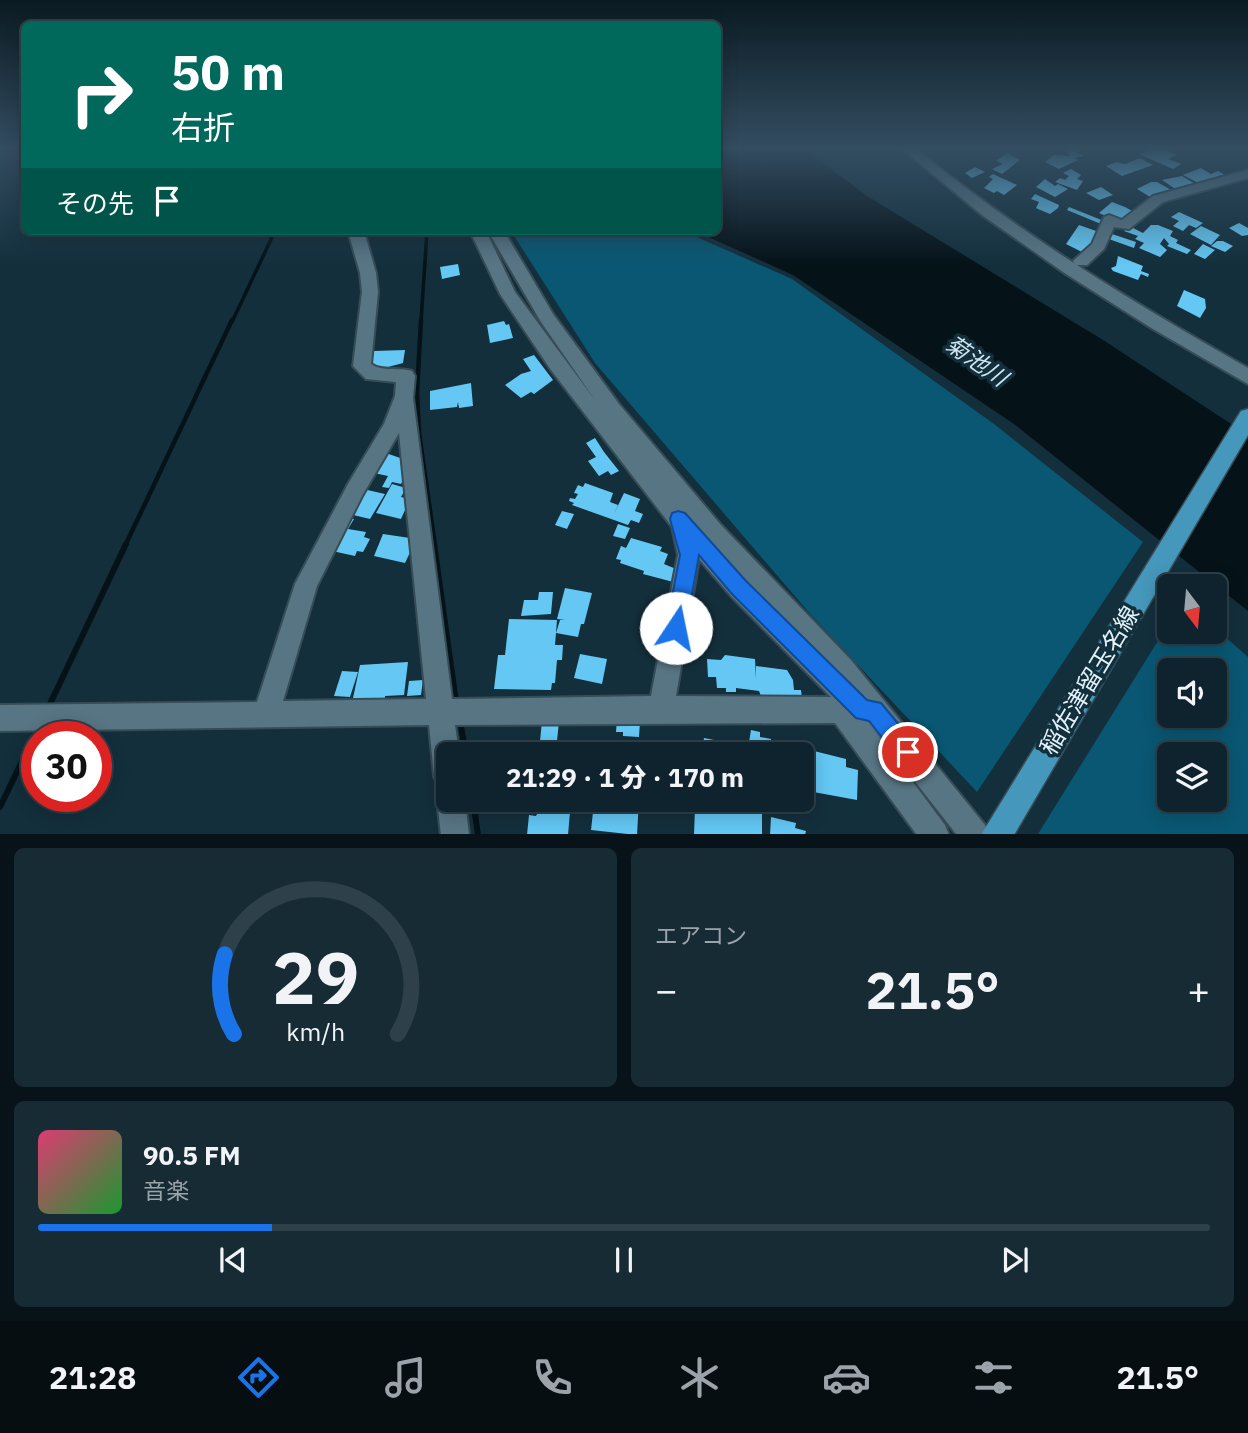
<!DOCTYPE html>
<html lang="ja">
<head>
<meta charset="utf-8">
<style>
	body { margin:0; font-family:"IBM Plex Sans","Noto Sans JP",sans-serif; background:#172b35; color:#f1f3f6; height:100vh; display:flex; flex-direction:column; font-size:26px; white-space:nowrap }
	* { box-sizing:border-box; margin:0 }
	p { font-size:23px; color:#9ba4aa }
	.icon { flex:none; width:38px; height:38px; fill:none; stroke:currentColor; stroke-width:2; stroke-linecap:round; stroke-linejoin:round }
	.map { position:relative; height:834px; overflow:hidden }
	.side { display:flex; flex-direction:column; gap:14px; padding:14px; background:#081319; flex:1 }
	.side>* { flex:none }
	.top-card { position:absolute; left:21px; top:21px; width:700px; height:214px; border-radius:10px; box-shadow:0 4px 18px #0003,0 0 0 2px #2e4049; background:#00695c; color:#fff; overflow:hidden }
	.needle { width:46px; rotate:164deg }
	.fabs { position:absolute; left:1157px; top:574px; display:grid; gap:14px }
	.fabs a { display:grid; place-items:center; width:70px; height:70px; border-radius:10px; background:#0e232d; box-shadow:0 4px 18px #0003,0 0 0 2px #2e4049; font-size:35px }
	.speed { position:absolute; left:21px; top:721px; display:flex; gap:14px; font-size:35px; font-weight:700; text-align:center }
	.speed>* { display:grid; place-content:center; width:91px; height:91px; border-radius:50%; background:#0e232d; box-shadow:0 4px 18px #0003,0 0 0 2px #2e4049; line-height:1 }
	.speed .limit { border:10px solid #d22; background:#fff; color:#111 }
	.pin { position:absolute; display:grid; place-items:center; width:60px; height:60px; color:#fff; margin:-30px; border:4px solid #fff; border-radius:50%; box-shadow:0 2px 7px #0007 }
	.me { position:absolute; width:77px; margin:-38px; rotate:11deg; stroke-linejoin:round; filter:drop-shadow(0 0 5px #0008) }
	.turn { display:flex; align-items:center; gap:24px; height:147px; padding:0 35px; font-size:32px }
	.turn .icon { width:91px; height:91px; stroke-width:2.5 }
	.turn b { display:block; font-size:49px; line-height:60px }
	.then { display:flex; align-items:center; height:66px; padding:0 35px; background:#0003; gap:14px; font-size:26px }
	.big { font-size:52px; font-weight:800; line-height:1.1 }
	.side .tile { flex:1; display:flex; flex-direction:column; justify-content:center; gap:10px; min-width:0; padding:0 24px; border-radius:10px; background:#172b35 }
	.side .dial { align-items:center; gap:0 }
	.dial svg { height:182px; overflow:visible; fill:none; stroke:#2e4049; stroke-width:7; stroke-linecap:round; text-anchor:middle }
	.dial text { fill:#f1f3f6; stroke:none }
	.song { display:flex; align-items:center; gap:21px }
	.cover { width:84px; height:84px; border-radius:10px; background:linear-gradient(135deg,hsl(340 70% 55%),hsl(130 70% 35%)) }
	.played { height:7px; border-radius:4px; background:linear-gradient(90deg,#1a73e8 20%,#2e4049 20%) }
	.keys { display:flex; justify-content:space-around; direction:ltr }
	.heat { display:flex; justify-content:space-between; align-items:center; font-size:38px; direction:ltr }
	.side .tiles { flex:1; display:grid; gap:14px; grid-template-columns:1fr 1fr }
	.tile:last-child { grid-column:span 2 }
	.trip { position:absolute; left:436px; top:742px; width:378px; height:70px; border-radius:10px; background:#0e232d; box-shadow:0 4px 18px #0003,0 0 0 2px #2e4049; font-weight:800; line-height:70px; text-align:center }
	.tabs { display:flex; height:112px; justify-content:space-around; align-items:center; background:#060e12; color:#9ba4aa }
	.tabs .icon { width:49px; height:49px }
	.tabs .selected { color:#1a73e8 }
	.tabs b { font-size:32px; color:#f1f3f6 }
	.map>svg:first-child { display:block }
</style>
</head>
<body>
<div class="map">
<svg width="1248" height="835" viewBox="0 0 1248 835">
	<rect width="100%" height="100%" fill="#132f3c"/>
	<g fill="#0a5773" fill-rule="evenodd">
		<path d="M511 231H683L792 279 994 424 1143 542 977 792 811 615 595 363Z"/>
		<path d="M1169 623V632H1214L1215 628 1248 657V834H1038ZM1169 670H1214V716H1169ZM1169 754H1214V800H1169Z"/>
	</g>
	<path fill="#051218" d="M718 148H803L867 196 1103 340 1248 435V611L1014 424 793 275 695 231H718Z"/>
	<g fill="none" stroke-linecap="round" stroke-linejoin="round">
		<g stroke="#051218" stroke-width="3.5">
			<path d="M232 322 275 231"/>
			<path d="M421 322 427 231"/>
		</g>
		<g stroke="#051218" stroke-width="4.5">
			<path d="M421 320 417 392 419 433 435 546"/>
			<path d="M125 546 232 320"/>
		</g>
		<g stroke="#051218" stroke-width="6">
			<path d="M434 544 456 702"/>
			<path d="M48 708 126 544"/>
			<path d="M460 721 466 754"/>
			<path d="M473 800 478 835"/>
			<path d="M0 807 39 726"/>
		</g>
	</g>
	<g fill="#64c7f4">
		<path d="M1161 148 1177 155 1168 159 1181 164 1173 169 1139 154Z"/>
		<path d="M1072 150 1084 156 1074 158 1078 160 1059 169 1045 162 1054 155 1070 156 1067 153Z"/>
		<path d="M1007 153 1020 160 1002 174 992 169 1003 164 996 161Z"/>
		<path d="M1140 158 1153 165 1122 176 1106 166 1117 162 1125 164Z"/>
		<path d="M975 167 985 172 972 178 965 173Z"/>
		<path d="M1201 168 1211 174 1218 171 1229 177 1214 182 1208 179 1210 182 1202 185 1183 175Z"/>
		<path d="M1071 169 1081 175 1077 179 1083 181 1077 190 1055 182 1060 178 1065 180 1069 176 1063 173Z"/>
		<path d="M993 174 1017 185 1004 195 997 191 994 193 984 188 993 179 989 177Z"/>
		<path d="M1182 176 1197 185 1180 192 1162 180Z"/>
		<path d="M1045 179 1055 186 1058 184 1068 189 1055 197 1036 187Z"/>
		<path d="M1151 182H1157L1173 191 1152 198 1137 189Z"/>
		<path d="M1101 187 1113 195 1099 200 1086 193Z"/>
		<path d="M1035 194 1059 205 1058 208 1050 214 1038 209 1036 208 1039 202 1031 199Z"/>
		<path d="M1112 202 1125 207 1134 212 1120 222 1099 213Z"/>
		<path d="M1069 207 1104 221 1101 224 1067 210Z"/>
		<path d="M1179 212 1203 223 1196 228 1189 225 1183 231 1173 226 1179 221 1171 217Z"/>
		<path d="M1239 223 1248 228V235L1242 236 1229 228Z"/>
		<path d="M1079 225 1099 232 1086 254 1066 244Z"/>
		<path d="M1151 225H1158L1173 231 1170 236 1178 240 1176 243 1191 250 1187 254 1167 246 1169 244 1164 238 1160 244 1167 250 1160 257 1139 248 1144 243 1135 239 1138 236 1124 231 1129 226 1143 233Z"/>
		<path d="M1201 226 1220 235 1211 245 1190 234Z"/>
		<path d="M1109 233 1136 242 1134 248 1106 238Z"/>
		<path d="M1217 241H1223L1233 246 1225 252 1211 246Z"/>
		<path d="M1203 244 1215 250 1205 259 1194 254Z"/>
		<path d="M1118 256 1143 266 1141 271 1149 274 1148 277 1141 274 1138 280 1113 271 1111 268 1116 266Z"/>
		<path d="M458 264 460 275 442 279 440 267Z"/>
		<path d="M1184 290 1205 299 1206 308 1200 318 1177 306Z"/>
		<path d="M504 321 506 325 509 324 513 338 490 343 487 325Z"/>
		<path d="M405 350 403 363 388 367 371 366 374 351Z"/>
		<path d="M534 355 553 380 534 394 531 392 521 398 505 385 521 374 531 371 523 359Z"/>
		<path d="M471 383 473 406 459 408 458 402 457 407 430 410V391Z"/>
		<path d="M595 438 604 452 619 471 611 475 608 471 599 476 588 461 596 457 586 443Z"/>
		<path d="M380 451 406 460V481L403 480 401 484 392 482 389 488 382 487 388 476 369 472Z"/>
		<path d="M585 483 613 493 610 502 618 505 614 514 624 493 640 499 635 511 643 514 639 523 631 520 628 525 572 505 574 503 569 501 570 498 575 499 578 494 574 493 578 485 583 487Z"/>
		<path d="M392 484 406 488 401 497 410 499 401 519 376 513Z"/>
		<path d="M363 489 385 494 370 519 349 514Z"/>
		<path d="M562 511 574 514 567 529 555 525Z"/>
		<path d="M344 516 354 519 348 529 366 532 364 537 370 539 363 552 357 551 355 556 323 549Z"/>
		<path d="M618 524 630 528 625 539 613 536Z"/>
		<path d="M383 534 410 538 412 540 414 544 405 563 374 556Z"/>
		<path d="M631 538 662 547 660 551 668 554 664 564 681 571 677 583 643 574 644 571 620 563 621 560 616 559 621 546 626 548Z"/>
		<path d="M565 588 592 593 584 624H581L578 637 556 633 560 620H565L557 619Z"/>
		<path d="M539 592H553L551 614 521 616 524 600H538Z"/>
		<path d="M509 619 557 620 555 645H563L562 660H557L555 683H552L551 690 494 689 498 655H505Z"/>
		<path d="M580 654 607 659 602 684 574 678Z"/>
		<path d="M725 655 755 659 756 679V666L787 670 793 680 794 690H801L802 698 762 699 759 691 736 688V692H726V688H717L716 677H708L707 659 721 660Z"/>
		<path d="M408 662 404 695 385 696V699L356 701 357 698H353L360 665Z"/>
		<path d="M342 671 358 672 350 697 334 696Z"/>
		<path d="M423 680 421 695 407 696 409 681Z"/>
		<path d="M617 719 640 721 639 737 623 736V732H616Z"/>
		<path d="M542 721H559L557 741H540Z"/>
		<path d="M751 730 760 732V737L771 739V747L778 748V754H747Z"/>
		<path d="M704 738 719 741 718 754H702Z"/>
		<path d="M557 743 573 744 572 754H535L536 747 556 749Z"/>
		<path d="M602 745 637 747V754H601Z"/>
		<path d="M814 751 846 759V767L858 770 857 800 808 791 809 788 802 786V758L814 761Z"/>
		<path d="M802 791 808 793 806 812 792 808 793 800H802Z"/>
		<path d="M605 800H639L637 835 591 830 594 803 605 804Z"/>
		<path d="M734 800 746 802V807L748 804 757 805V809H762V835H694L695 808 715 811V807L733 809Z"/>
		<path d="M539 810 570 812 568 835H527L529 815 536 816Z"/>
		<path d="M771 817 796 823 795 828 806 831 805 835H770Z"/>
	</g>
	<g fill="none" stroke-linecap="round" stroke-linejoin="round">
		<defs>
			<g id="minor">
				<path d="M901 148H915C1019 233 1132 302 1248 368V384L1153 329 1066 274 982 215Z"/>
				<path d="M1248 170V178L1163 202 1129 229 1114 227 1104 249 1087 265H1075L1073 261 1092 244 1104 217 1109 215 1122 220 1153 196Z"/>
				<path d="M348 231H364L376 273 378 292 371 364C382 372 399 367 412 371L415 376 413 398 452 699 651 696 678 555 672 527 551 370 500 294 470 231H486L515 292 595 400 541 322 488 231H504L553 314 619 404 721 525 851 660 985 825 989 835H957L869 723 945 825 949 835H917L835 723 455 725 459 754H448V800H465L469 835H441L437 800 441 790 445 788 438 786 434 776 429 725 0 731V705L257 702 295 584 348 484 384 424 395 396 396 382 366 379 353 366 362 292 360 273ZM399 433 426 699 283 701 317 586 362 496ZM699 559 731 596 831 697 676 696Z"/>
			</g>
			<path id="major" d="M1248 409V435L1014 835H981L1241 411Z"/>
		</defs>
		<use href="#minor" stroke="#364c56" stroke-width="4"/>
		<use href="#major" stroke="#364c56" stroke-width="3"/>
		<use href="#minor" fill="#587584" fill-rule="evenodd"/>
		<use href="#major" fill="#4598bb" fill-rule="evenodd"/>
	</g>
	<linearGradient id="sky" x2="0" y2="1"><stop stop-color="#0a1a21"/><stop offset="0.56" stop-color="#334d61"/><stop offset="1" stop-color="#334d61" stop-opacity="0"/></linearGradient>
	<rect width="1248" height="265" fill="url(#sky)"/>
	<path fill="#1a73e8" stroke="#114b97" stroke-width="2" d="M678 511 685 513 746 581 867 700 881 703 915 744 919 752 915 760 908 763 900 760 869 721 856 718 732 594 699 555 686 628 683 634 676 637 669 634 666 628 680 555 670 519 672 513Z"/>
	<g text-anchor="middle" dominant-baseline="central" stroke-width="7" stroke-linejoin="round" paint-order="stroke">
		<g font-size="23" font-style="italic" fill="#cfe6f1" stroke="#132f3c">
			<text transform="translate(977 360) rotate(35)">菊池川</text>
		</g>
		<g font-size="24" fill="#e2f2fa" stroke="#132f3c">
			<text transform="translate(1089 680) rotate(-59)">稲佐津留玉名線</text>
		</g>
	</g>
</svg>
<div class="fabs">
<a><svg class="needle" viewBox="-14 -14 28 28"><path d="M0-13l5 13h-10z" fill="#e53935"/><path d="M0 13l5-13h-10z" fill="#9ba4aa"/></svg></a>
<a><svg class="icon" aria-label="sound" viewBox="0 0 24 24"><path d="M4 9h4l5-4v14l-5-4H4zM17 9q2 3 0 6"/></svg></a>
<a><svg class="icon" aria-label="layers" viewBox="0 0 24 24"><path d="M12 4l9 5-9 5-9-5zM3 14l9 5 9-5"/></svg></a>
</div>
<div class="speed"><div class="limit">30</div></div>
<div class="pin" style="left:908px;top:752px;background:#d93025"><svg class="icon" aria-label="arrive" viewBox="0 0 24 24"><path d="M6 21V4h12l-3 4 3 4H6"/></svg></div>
<svg class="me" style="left:676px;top:628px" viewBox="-20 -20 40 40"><circle r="19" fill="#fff"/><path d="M0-13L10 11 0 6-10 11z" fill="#1a73e8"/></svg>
<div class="trip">21:29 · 1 分 · 170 m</div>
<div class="top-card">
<div class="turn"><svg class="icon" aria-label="right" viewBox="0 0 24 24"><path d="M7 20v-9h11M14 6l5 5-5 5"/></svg><div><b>50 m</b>右折</div></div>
<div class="then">その先<svg class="icon" aria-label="arrive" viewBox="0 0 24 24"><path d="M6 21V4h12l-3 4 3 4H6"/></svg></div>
</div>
</div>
<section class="side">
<div class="tiles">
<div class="tile dial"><svg viewBox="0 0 100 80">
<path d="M14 69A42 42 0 1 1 86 69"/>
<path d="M14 69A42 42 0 0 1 10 34" stroke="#1a73e8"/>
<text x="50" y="56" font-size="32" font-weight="700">29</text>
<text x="50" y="72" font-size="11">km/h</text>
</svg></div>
<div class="tile"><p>エアコン</p>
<div class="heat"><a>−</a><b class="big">21.5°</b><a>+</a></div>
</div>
<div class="tile">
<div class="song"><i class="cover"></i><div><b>90.5 FM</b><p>音楽</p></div></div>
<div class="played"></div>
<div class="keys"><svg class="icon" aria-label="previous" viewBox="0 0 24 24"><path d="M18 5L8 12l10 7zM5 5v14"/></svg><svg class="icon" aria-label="pause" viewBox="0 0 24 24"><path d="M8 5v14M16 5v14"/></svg><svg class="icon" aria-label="next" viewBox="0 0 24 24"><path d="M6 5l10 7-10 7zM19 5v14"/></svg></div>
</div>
</div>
</section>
<nav class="tabs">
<b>21:28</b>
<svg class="icon selected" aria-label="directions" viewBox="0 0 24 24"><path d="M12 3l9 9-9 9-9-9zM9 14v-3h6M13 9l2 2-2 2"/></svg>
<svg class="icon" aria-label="music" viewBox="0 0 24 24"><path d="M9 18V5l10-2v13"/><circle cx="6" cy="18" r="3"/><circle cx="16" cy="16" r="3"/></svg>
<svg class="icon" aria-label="phone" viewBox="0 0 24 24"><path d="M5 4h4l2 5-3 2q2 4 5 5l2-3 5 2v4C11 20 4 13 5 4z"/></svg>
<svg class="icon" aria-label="climate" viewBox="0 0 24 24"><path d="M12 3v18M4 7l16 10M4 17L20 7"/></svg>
<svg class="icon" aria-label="car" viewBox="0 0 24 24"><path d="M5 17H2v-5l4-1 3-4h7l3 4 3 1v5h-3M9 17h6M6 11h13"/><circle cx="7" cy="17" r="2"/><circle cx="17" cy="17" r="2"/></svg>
<svg class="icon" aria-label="filters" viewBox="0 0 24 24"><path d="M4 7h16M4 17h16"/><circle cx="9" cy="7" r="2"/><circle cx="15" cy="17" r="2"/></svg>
<b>21.5°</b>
</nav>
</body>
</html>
